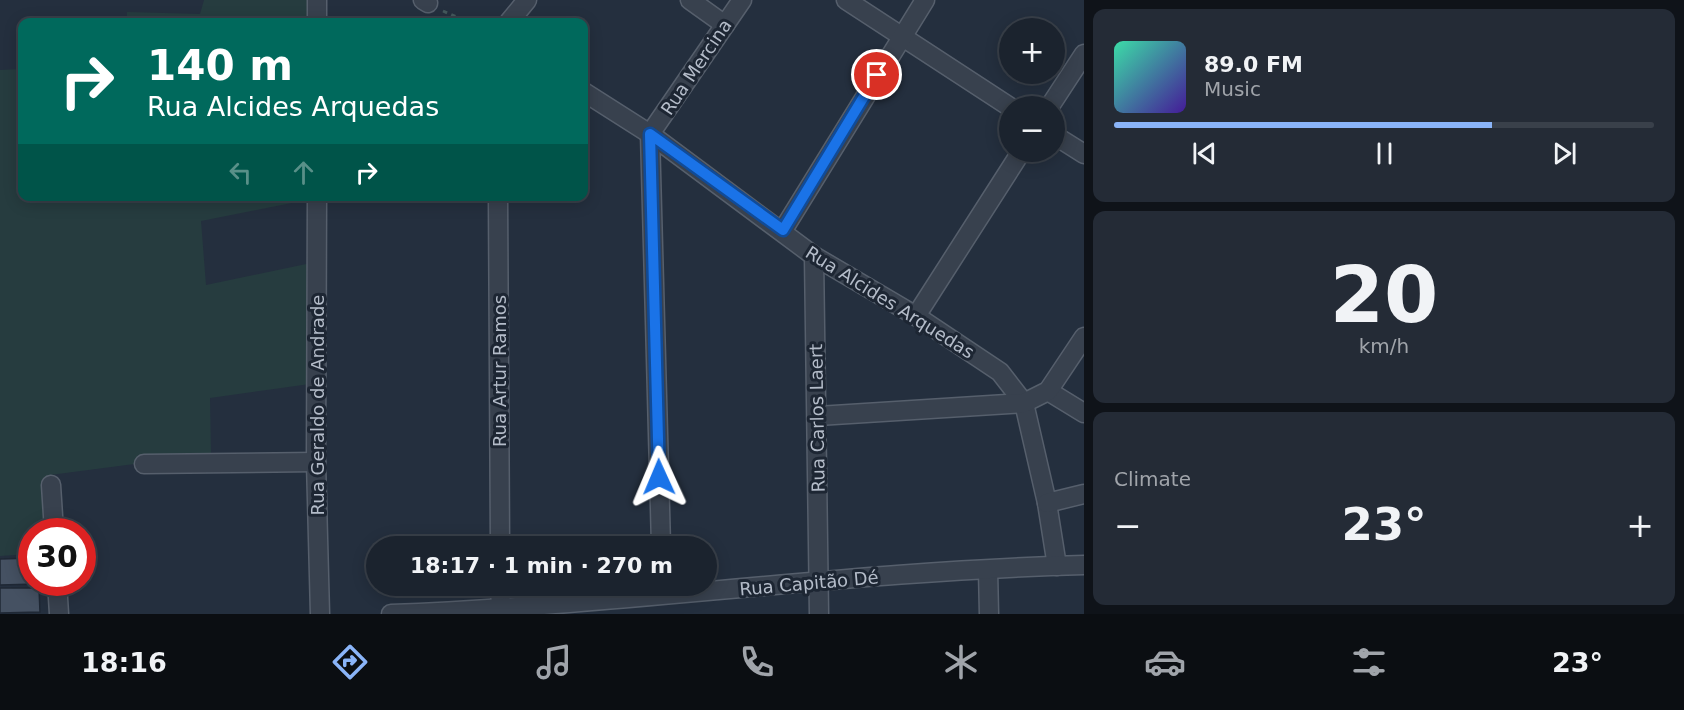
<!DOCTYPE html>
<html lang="en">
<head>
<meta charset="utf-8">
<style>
	body { margin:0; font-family:"DejaVu Sans",sans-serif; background:#242b36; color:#f1f3f6; height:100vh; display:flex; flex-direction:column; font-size:22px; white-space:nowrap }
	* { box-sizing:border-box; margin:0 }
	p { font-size:20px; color:#a0a4aa }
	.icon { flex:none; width:33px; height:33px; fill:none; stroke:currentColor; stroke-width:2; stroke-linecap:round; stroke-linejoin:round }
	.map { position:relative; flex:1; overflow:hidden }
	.details { display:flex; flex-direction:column; gap:9px; padding:9px; background:#0f1319; width:600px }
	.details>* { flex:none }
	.guide { position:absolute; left:18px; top:18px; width:570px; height:183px; border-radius:12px; box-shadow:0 3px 15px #0003,0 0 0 2px #39404a; background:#00695c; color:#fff; overflow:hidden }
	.fabs { position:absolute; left:999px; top:18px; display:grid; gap:12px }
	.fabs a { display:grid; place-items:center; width:66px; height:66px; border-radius:50%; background:#1b232e; box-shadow:0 3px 15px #0003,0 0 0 2px #39404a; font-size:30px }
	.speed { position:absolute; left:18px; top:518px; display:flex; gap:12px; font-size:30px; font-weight:700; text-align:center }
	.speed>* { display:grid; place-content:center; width:78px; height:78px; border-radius:50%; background:#1b232e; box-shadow:0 3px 15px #0003,0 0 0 2px #39404a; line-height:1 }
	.speed .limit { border:9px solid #d22; background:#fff; color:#111 }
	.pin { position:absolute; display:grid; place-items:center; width:51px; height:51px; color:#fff; margin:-26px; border:3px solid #fff; border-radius:50%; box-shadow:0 2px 6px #0007 }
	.me { position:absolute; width:66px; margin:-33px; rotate:359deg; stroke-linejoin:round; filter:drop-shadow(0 0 4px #0008) }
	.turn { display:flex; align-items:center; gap:21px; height:126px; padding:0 30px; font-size:27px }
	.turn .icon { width:78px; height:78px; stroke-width:2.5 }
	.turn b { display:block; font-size:42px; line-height:51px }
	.lanes { display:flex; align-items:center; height:57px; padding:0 30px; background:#0003; justify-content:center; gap:30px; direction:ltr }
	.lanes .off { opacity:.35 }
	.big { font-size:45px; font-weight:600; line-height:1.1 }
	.details .widget { flex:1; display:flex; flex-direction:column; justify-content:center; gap:9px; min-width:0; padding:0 21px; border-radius:12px; background:#242b36 }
	.details .dial { align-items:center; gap:0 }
	.dial b { font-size:78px; line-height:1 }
	.song { display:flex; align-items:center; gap:18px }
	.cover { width:72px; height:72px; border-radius:9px; background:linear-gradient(135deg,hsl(160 70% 55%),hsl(260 70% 35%)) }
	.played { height:6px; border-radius:3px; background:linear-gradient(90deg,#8ab4f8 70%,#39404a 70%) }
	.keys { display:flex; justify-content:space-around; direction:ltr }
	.heat { display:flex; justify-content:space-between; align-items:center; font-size:33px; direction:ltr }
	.trip { position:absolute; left:366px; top:536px; width:351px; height:60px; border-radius:30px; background:#1b232e; box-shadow:0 3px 15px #0003,0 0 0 2px #39404a; font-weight:600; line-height:60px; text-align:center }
	.tabs { display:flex; height:96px; justify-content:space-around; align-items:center; background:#0b0e12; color:#a0a4aa }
	.tabs .icon { width:42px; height:42px }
	.tabs .on { color:#8ab4f8 }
	.tabs b { font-size:27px; color:#f1f3f6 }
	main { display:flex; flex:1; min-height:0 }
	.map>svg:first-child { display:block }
</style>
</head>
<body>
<main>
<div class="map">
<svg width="1084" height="614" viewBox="0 0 1084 614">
	<rect width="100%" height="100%" fill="#242f3e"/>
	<g fill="#263c3f">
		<path d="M204 0H313V22H127V12L200 14Z"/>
		<path d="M22 69V196L312 197V199L201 221 206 285 311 263 310 384 210 398 211 454 50 475 51 531H32L31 554 0 556V70Z"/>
	</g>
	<g fill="#455162" stroke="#1f2835" stroke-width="1.5">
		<path d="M32 558V582L37 584 0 585V559Z"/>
		<path d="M0 588H39L40 612 0 613Z"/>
	</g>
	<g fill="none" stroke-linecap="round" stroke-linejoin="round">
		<defs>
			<g id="minor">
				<path d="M423 0 428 3"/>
				<path d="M690 0 725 25"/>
				<path d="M846 0 1010 107"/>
				<path d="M317 22V0"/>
				<path d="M509 22 527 0"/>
				<path d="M584 92 650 134 814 256 916 316 1000 372 1024 403 1047 503 1057 566"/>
				<path d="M1050 106 1084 54"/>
				<path d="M1054 135 1084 154"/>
				<path d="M317 196 316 462 320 614"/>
				<path d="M498 196 500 546"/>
				<path d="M783 230 925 0"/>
				<path d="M814 256 819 614"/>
				<path d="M916 316 1021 152"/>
				<path d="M1048 391 1084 413"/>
				<path d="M818 416 1024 403 1048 391 1084 337"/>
				<path d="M144 464 316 462"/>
				<path d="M51 485 54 531"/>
				<path d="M1047 503 1084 494"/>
				<path d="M661 546 650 134 742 0"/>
				<path d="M988 570 989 614"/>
				<path d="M57 582 59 614"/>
				<path d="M500 585 501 610"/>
				<path d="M391 614C623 605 852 571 1084 565"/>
			</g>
		</defs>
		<use href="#minor" stroke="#565f6c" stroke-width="21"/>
		<path stroke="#44595c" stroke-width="3" stroke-dasharray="4.5 4.5" stroke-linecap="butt" d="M443 11 468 22"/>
		<use href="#minor" stroke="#38414e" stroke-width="18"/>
	</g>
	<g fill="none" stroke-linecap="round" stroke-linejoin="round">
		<defs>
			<path id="route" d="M659 477 650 134 783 230 877 75"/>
		</defs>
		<use href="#route" stroke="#114b97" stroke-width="15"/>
		<use href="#route" stroke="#1a73e8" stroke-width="10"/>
	</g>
	<g text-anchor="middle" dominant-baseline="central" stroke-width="6" stroke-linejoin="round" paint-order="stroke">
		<g font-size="18" fill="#b4bcc9" stroke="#1d2633">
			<text transform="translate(696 67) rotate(-56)">Rua Mercina</text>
			<text transform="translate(890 302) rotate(32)">Rua Alcides Arquedas</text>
			<text transform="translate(499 371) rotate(-90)">Rua Artur Ramos</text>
			<text transform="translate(317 405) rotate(-90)">Rua Geraldo de Andrade</text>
			<text transform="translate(817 418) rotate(-91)">Rua Carlos Laert</text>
			<text transform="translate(809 583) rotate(-5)">Rua Capitão Dé</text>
		</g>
	</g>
</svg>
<div class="fabs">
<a>+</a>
<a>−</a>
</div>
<div class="speed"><div class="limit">30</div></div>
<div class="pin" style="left:877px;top:75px;background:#d93025"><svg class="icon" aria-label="arrive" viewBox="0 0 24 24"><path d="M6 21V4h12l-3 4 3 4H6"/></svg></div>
<svg class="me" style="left:659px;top:477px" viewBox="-20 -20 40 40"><path d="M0-17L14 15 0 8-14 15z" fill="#1a73e8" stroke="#fff" stroke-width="4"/></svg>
<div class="trip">18:17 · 1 min · 270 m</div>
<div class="guide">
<div class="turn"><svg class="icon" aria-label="right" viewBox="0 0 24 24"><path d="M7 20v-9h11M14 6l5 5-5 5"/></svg><div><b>140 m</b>Rua Alcides Arquedas</div></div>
<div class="lanes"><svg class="icon off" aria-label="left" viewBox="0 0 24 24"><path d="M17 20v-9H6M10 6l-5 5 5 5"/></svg><svg class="icon off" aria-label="ahead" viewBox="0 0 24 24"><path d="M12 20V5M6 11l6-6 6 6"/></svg><svg class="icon" aria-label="right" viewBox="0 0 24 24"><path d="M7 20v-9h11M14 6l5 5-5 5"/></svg></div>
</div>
</div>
<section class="details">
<div class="widget">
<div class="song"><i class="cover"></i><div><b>89.0 FM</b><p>Music</p></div></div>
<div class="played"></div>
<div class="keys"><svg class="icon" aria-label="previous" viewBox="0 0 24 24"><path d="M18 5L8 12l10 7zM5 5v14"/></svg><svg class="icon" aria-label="pause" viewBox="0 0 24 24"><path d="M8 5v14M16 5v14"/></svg><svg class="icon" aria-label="next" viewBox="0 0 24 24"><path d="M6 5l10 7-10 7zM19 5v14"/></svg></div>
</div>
<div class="widget dial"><b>20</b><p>km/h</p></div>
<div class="widget"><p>Climate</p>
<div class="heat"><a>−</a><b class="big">23°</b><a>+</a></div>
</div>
</section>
</main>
<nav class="tabs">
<b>18:16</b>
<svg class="icon on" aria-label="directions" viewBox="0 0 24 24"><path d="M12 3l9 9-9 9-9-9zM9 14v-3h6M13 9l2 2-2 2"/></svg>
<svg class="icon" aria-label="music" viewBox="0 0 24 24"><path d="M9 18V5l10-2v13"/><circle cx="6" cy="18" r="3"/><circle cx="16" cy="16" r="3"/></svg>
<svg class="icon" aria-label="phone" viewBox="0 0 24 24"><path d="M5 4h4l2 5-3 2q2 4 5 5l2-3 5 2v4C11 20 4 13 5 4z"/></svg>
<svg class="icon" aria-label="climate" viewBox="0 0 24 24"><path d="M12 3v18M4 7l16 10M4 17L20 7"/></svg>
<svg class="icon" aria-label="car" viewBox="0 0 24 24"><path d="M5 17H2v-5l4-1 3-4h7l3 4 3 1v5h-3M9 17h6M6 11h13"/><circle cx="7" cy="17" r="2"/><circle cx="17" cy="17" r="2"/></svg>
<svg class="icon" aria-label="filters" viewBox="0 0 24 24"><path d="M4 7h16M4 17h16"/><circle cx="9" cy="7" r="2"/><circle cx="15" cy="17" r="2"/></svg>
<b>23°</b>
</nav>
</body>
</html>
